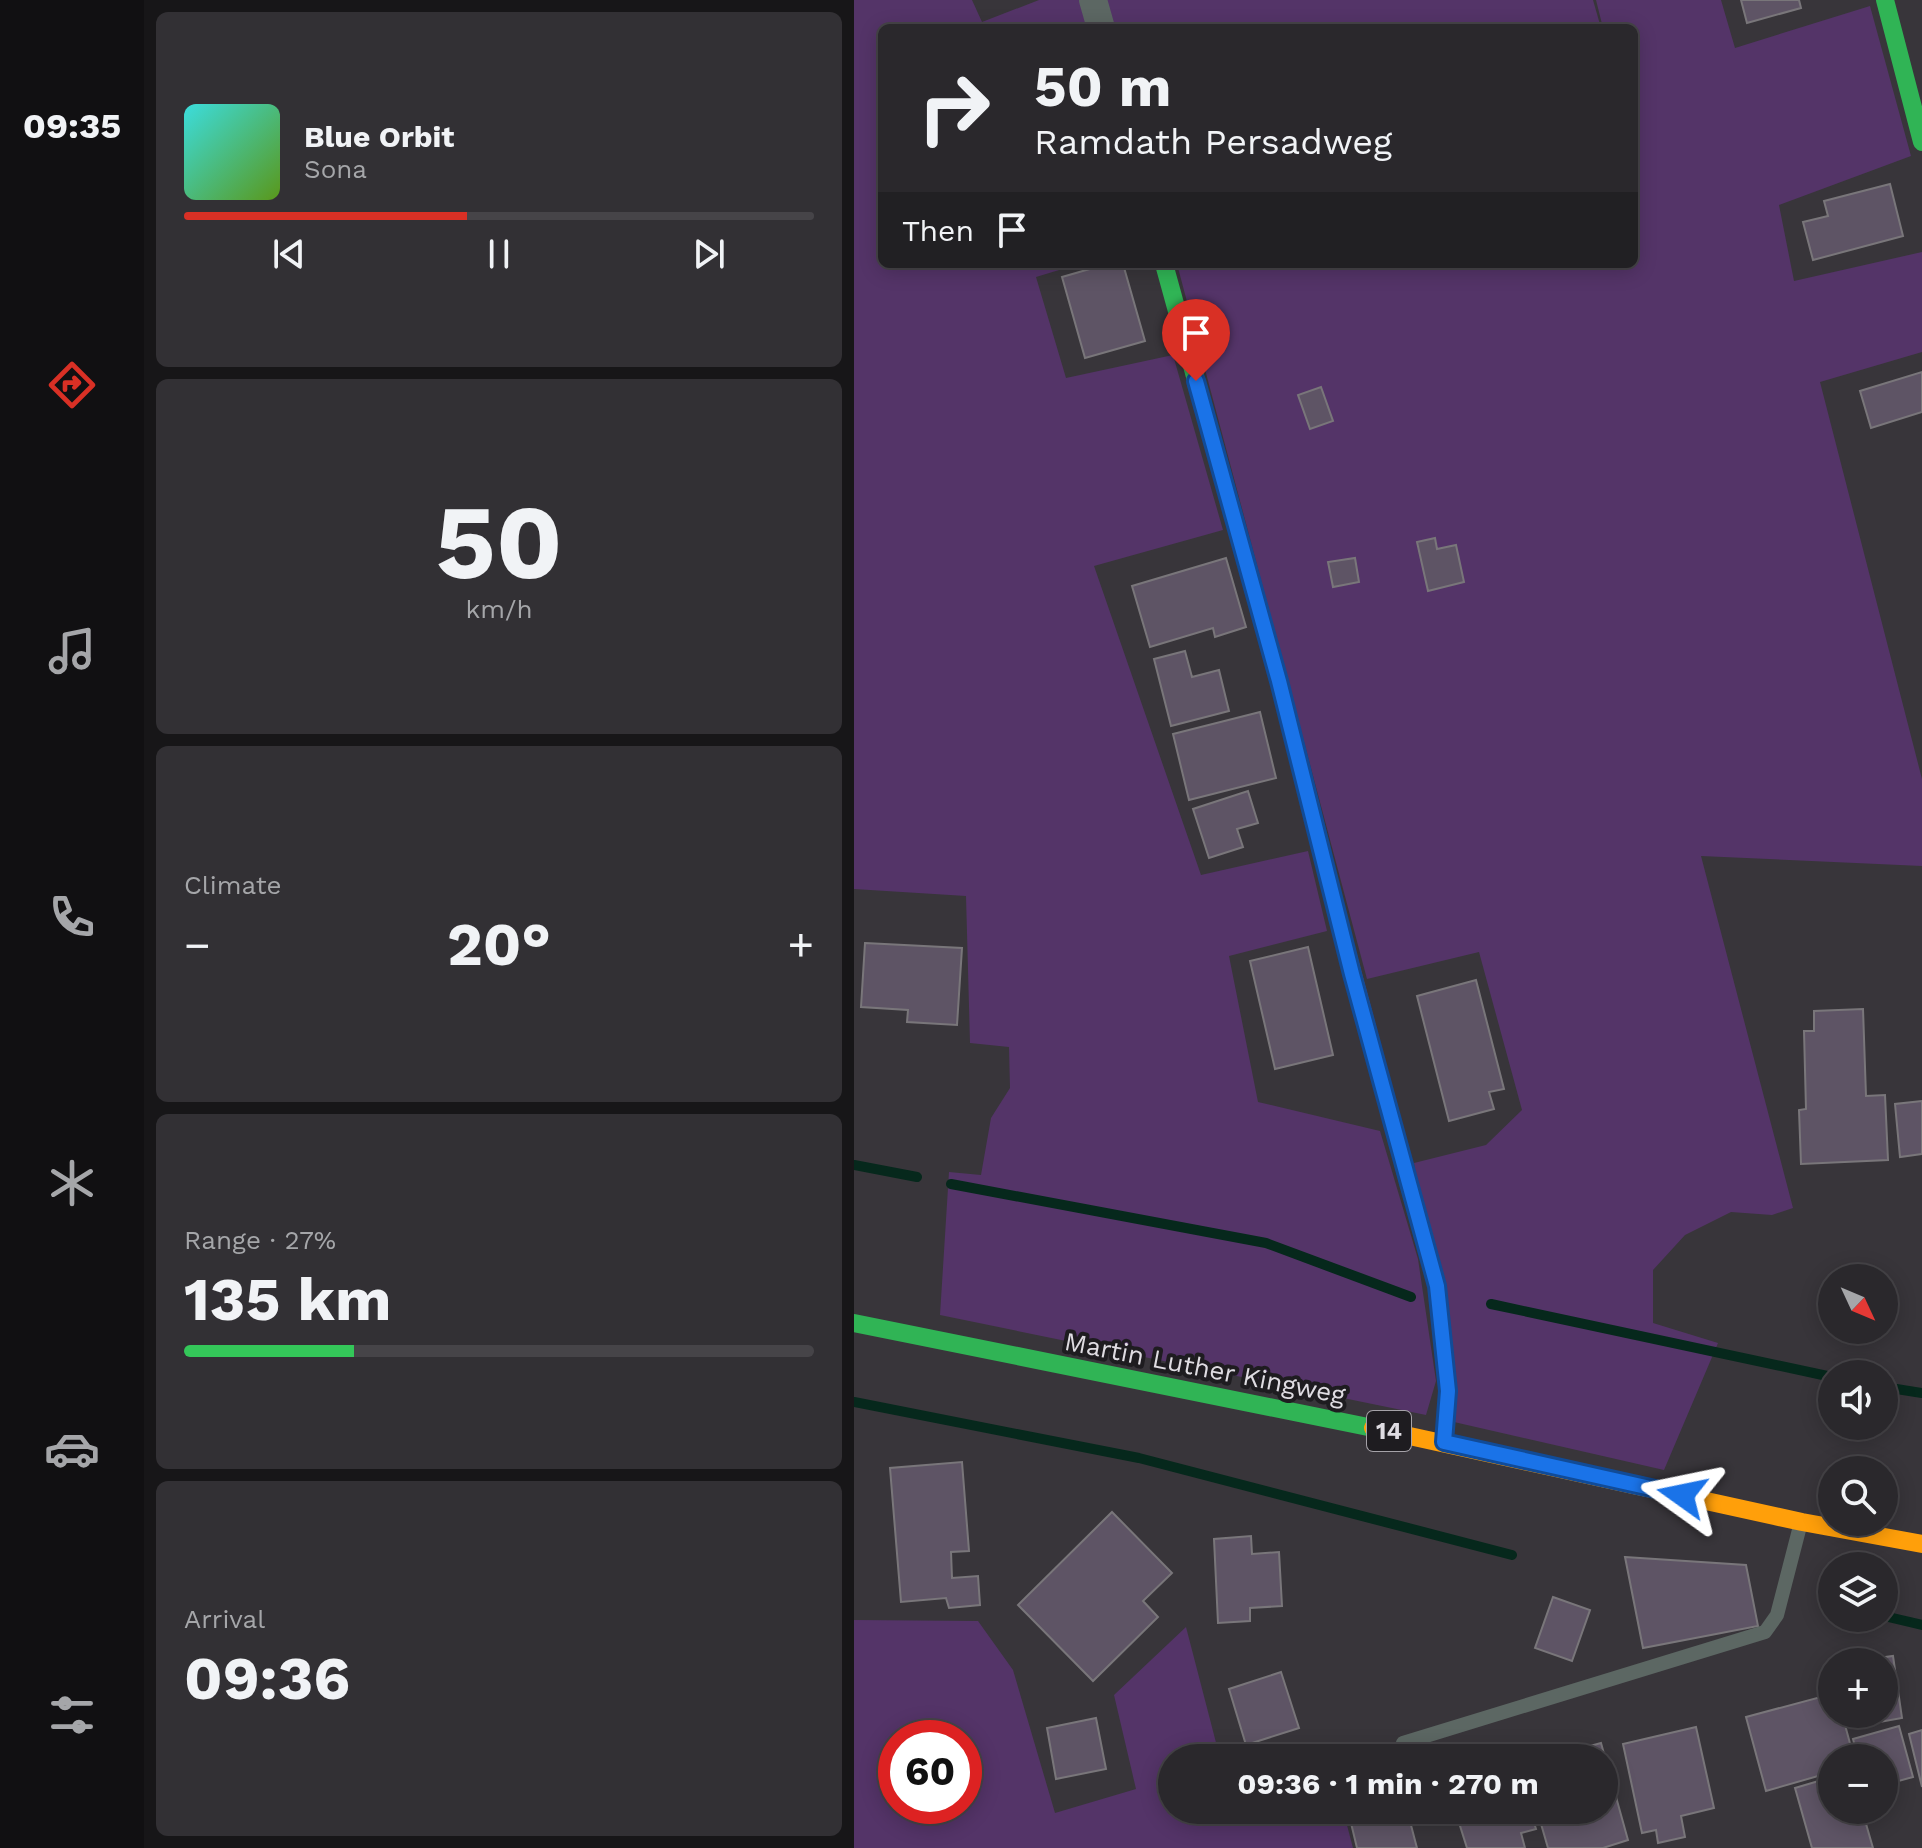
<!DOCTYPE html>
<html lang="en">
<head>
<meta charset="utf-8">
<style>
	body { margin:0; font-family:"Work Sans",sans-serif; background:#323034; color:#f1f3f6; height:100vh; display:flex; flex-direction:column; font-size:30px; white-space:nowrap }
	* { box-sizing:border-box; margin:0 }
	p { font-size:26px; color:#a5a6a9 }
	.icon { flex:none; width:44px; height:44px; fill:none; stroke:currentColor; stroke-width:2; stroke-linecap:round; stroke-linejoin:round }
	.map { position:relative; flex:1; overflow:hidden }
	.sheet { display:flex; flex-direction:column; gap:12px; padding:12px; background:#171618; width:710px }
	.sheet>* { flex:none }
	.top-card { position:absolute; left:24px; top:24px; width:760px; height:244px; border-radius:12px; box-shadow:0 4px 20px #0003,0 0 0 2px #464448; background:#2a282c; color:#f1f3f6; overflow:hidden }
	.needle { width:52px; rotate:134deg }
	.tools { position:absolute; left:964px; top:1264px; display:grid; gap:16px }
	.tools a { display:grid; place-items:center; width:80px; height:80px; border-radius:50%; background:#2a282c; box-shadow:0 4px 20px #0003,0 0 0 2px #464448; font-size:40px }
	.speed { position:absolute; left:24px; top:1720px; display:flex; gap:16px; font-size:40px; font-weight:700; text-align:center }
	.speed>* { display:grid; place-content:center; width:104px; height:104px; border-radius:50%; background:#2a282c; box-shadow:0 4px 20px #0003,0 0 0 2px #464448; line-height:1 }
	.speed .limit { border:12px solid #d22; background:#fff; color:#111 }
	.pin { position:absolute; display:grid; place-items:center; width:68px; height:68px; color:#fff; margin:-82px -34px; border-radius:50% 50% 50% 0; rotate:-45deg; box-shadow:0 0 8px #0007 }
	.pin .icon { rotate:45deg }
	.me { position:absolute; width:88px; margin:-44px; rotate:282deg; stroke-linejoin:round; filter:drop-shadow(0 0 6px #0008) }
	.turn { display:flex; align-items:center; gap:28px; height:168px; padding:0 24px; font-size:36px }
	.turn .icon { width:104px; height:104px; stroke-width:2.5 }
	.turn b { display:block; font-size:56px; line-height:68px }
	.then { display:flex; align-items:center; height:76px; padding:0 24px; background:#0003; gap:16px; font-size:30px }
	.big { font-size:60px; font-weight:700; line-height:1.1 }
	.sheet .tile { flex:1; display:flex; flex-direction:column; justify-content:center; gap:12px; min-width:0; padding:0 28px; border-radius:12px; background:#323034 }
	.sheet .dial { align-items:center; gap:0 }
	.dial b { font-size:104px; line-height:1 }
	.song { display:flex; align-items:center; gap:24px }
	.cover { width:96px; height:96px; border-radius:12px; background:linear-gradient(135deg,hsl(180 70% 55%),hsl(90 70% 35%)) }
	.played { height:8px; border-radius:4px; background:linear-gradient(90deg,#d93025 45%,#464448 45%) }
	.keys { display:flex; justify-content:space-around; direction:ltr }
	.heat { display:flex; justify-content:space-between; align-items:center; font-size:44px; direction:ltr }
	.charge { height:12px; border-radius:6px; background:linear-gradient(90deg,#34c759 27%,#464448 0) }
	.trip { position:absolute; left:304px; top:1744px; width:460px; height:80px; border-radius:40px; background:#2a282c; box-shadow:0 4px 20px #0003,0 0 0 2px #464448; font-weight:700; line-height:80px; text-align:center }
	main { display:flex; flex:1; min-height:0 }
	.dock { display:flex; flex-direction:column; width:144px; justify-content:space-around; align-items:center; background:#111012; color:#a5a6a9 }
	.dock .icon { width:56px; height:56px }
	.dock .selected { color:#d93025 }
	.dock b { font-size:36px; color:#f1f3f6 }
	.map>svg:first-child { display:block }
</style>
</head>
<body>
<main>
<nav class="dock">
<b>09:35</b>
<svg class="icon selected" aria-label="directions" viewBox="0 0 24 24"><path d="M12 3l9 9-9 9-9-9zM9 14v-3h6M13 9l2 2-2 2"/></svg>
<svg class="icon" aria-label="music" viewBox="0 0 24 24"><path d="M9 18V5l10-2v13"/><circle cx="6" cy="18" r="3"/><circle cx="16" cy="16" r="3"/></svg>
<svg class="icon" aria-label="phone" viewBox="0 0 24 24"><path d="M5 4h4l2 5-3 2q2 4 5 5l2-3 5 2v4C11 20 4 13 5 4z"/></svg>
<svg class="icon" aria-label="climate" viewBox="0 0 24 24"><path d="M12 3v18M4 7l16 10M4 17L20 7"/></svg>
<svg class="icon" aria-label="car" viewBox="0 0 24 24"><path d="M5 17H2v-5l4-1 3-4h7l3 4 3 1v5h-3M9 17h6M6 11h13"/><circle cx="7" cy="17" r="2"/><circle cx="17" cy="17" r="2"/></svg>
<svg class="icon" aria-label="filters" viewBox="0 0 24 24"><path d="M4 7h16M4 17h16"/><circle cx="9" cy="7" r="2"/><circle cx="15" cy="17" r="2"/></svg>
</nav>
<section class="sheet">
<div class="tile">
<div class="song"><i class="cover"></i><div><b>Blue Orbit</b><p>Sona</p></div></div>
<div class="played"></div>
<div class="keys"><svg class="icon" aria-label="previous" viewBox="0 0 24 24"><path d="M18 5L8 12l10 7zM5 5v14"/></svg><svg class="icon" aria-label="pause" viewBox="0 0 24 24"><path d="M8 5v14M16 5v14"/></svg><svg class="icon" aria-label="next" viewBox="0 0 24 24"><path d="M6 5l10 7-10 7zM19 5v14"/></svg></div>
</div>
<div class="tile dial"><b>50</b><p>km/h</p></div>
<div class="tile"><p>Climate</p>
<div class="heat"><a>−</a><b class="big">20°</b><a>+</a></div>
</div>
<div class="tile"><p>Range · 27%</p><b class="big">135 km</b><div class="charge"></div></div>
<div class="tile"><p>Arrival</p><b class="big">09:36</b></div>
</section>
<div class="map">
<svg width="1068" height="1848" viewBox="0 0 1068 1848">
	<rect width="100%" height="100%" fill="#38353a"/>
	<g fill="#543468" fill-rule="evenodd">
		<path d="M0 0H118L128 22 185 0H228L236 28H28V264H225L182 277 212 378 319 355 369 530 240 566 347 875 454 851 473 931 375 956 404 1102 526 1131 564 1259 582 1381 572 1415 86 1315 95 1172 127 1175 137 1118 156 1088 155 1047 116 1043 112 896 0 889Z"/>
		<path d="M251 0H739L747 28H259Z"/>
		<path d="M742 0H867L881 48 1016 6 1057 156 925 205 940 281 1068 252V352L966 382 1068 779V866L847 856 939 1208 918 1215 877 1212 831 1235 799 1270V1323L864 1343 810 1470 600 1422 560 1163 632 1145 668 1110 625 952 513 979 323 264H780V28H749Z"/>
		<path d="M0 1620 124 1621 159 1670 201 1813 282 1789 260 1695 332 1627 366 1758H318V1810H489L499 1848H0ZM42 1738H110V1806H42Z"/>
	</g>
	<g fill="none" stroke-linecap="round" stroke-linejoin="round">
		<g stroke="#06281c" stroke-width="10">
			<path d="M0 1165 63 1177"/>
			<path d="M97 1184 412 1243 557 1297"/>
			<path d="M637 1304 978 1377"/>
			<path d="M1030 1387 1068 1393"/>
			<path d="M0 1402 285 1458 658 1555"/>
			<path d="M1030 1616 1068 1625"/>
		</g>
	</g>
	<g fill="#5e5465" stroke="#79767a" stroke-width="2">
		<path d="M887 0H945L947 8 893 23Z"/>
		<path d="M1036 184 1049 236 959 260 949 222 974 216 970 201Z"/>
		<path d="M253 264H269L291 341 231 358 208 277Z"/>
		<path d="M1068 372V412L1017 428 1006 391Z"/>
		<path d="M467 387 479 421 456 429 444 395Z"/>
		<path d="M581 538 583 549 602 545 610 582 574 591 563 542Z"/>
		<path d="M372 558 392 627 361 637 359 628 296 647 278 586Z"/>
		<path d="M501 558 505 582 479 587 474 562Z"/>
		<path d="M331 651 338 677 365 670 375 711 317 726 300 659Z"/>
		<path d="M406 712 422 778 335 800 319 734Z"/>
		<path d="M394 791 404 823 383 829 389 847 355 858 339 809Z"/>
		<path d="M11 943 108 948 103 1025 53 1022 54 1010 7 1007Z"/>
		<path d="M454 947 479 1055 421 1069 396 961Z"/>
		<path d="M622 980 650 1089 635 1092 640 1109 595 1121 563 996Z"/>
		<path d="M1009 1009 1012 1096 1031 1095 1034 1160 947 1164 945 1110 952 1109 950 1031H960V1011Z"/>
		<path d="M1068 1101V1154L1046 1157 1041 1104Z"/>
		<path d="M108 1462 115 1551 97 1552 98 1578 124 1576 126 1605 95 1608 92 1598 47 1602 36 1468Z"/>
		<path d="M258 1512 318 1573 289 1601 304 1617 239 1681 164 1605Z"/>
		<path d="M397 1536 398 1554 425 1552 428 1606 396 1608V1621L364 1623 360 1539Z"/>
		<path d="M771 1557 892 1565 904 1626 789 1648Z"/>
		<path d="M699 1597 736 1610 718 1661 681 1648Z"/>
		<path d="M1039 1656 1048 1718 1003 1726 1001 1714H1030V1662H996Z"/>
		<path d="M427 1672 445 1728 392 1745 375 1689Z"/>
		<path d="M978 1694V1714H988L1000 1758H978V1772L912 1791 892 1717Z"/>
		<path d="M242 1718 252 1769 202 1779 193 1728Z"/>
		<path d="M1045 1726 1059 1777 1030 1785V1758H1004L999 1739Z"/>
		<path d="M842 1727 860 1808 827 1816 831 1837 804 1843 802 1830 788 1833 769 1744Z"/>
		<path d="M1068 1730V1787L1055 1734Z"/>
		<path d="M747 1743 774 1840 749 1848H694L683 1810H750V1758H711L710 1753Z"/>
		<path d="M978 1777V1810H1008L1019 1848H958L941 1788Z"/>
		<path d="M508 1810H553L563 1848H503L497 1823 510 1820Z"/>
		<path d="M601 1810H676L682 1829 667 1833 671 1848H613Z"/>
	</g>
	<g fill="none" stroke-linecap="round" stroke-linejoin="round">
		<path stroke="#5c6763" stroke-width="14" d="M549 1743 911 1632 923 1615 946 1526"/>
		<path stroke="#5c6763" stroke-width="28" d="M239 0 247 28"/>
		<g stroke="#30b455" stroke-width="18">
			<path d="M1031 0 1068 142"/>
			<path d="M310 264 425 681 487 930"/>
			<path d="M551 1170 583 1286 594 1391 590 1442"/>
			<path d="M0 1323 519 1428"/>
		</g>
		<path stroke="#ff9f0a" stroke-width="18" d="M519 1428 948 1522 1068 1544"/>
		<path stroke="#e5322d" stroke-width="18" d="M487 930 551 1170"/>
	</g>
	<g fill="none" stroke-linecap="round" stroke-linejoin="round">
		<defs>
			<path id="route" d="M342 381 425 681 498 974 583 1286 594 1391 590 1442 828 1495"/>
		</defs>
		<use href="#route" stroke="#114b97" stroke-width="20"/>
		<use href="#route" stroke="#1a73e8" stroke-width="14"/>
	</g>
	<g text-anchor="middle" dominant-baseline="central" stroke-width="8" stroke-linejoin="round" paint-order="stroke">
		<rect fill="#1e1c20" stroke="#a5a2a8" stroke-width="2" x="513" y="1411" width="44" height="40" rx="6"/>
		<g font-size="24" font-weight="bold" fill="#dfdce2">
			<text x="535" y="1431">14</text>
		</g>
		<g font-size="26" fill="#dfdce2" stroke="#1e1c20">
			<text transform="translate(351 1368) rotate(11)">Martin Luther Kingweg</text>
		</g>
	</g>
</svg>
<div class="tools">
<a><svg class="needle" viewBox="-14 -14 28 28"><path d="M0-13l5 13h-10z" fill="#e53935"/><path d="M0 13l5-13h-10z" fill="#a5a6a9"/></svg></a>
<a><svg class="icon" aria-label="sound" viewBox="0 0 24 24"><path d="M4 9h4l5-4v14l-5-4H4zM17 9q2 3 0 6"/></svg></a>
<a><svg class="icon" aria-label="search" viewBox="0 0 24 24"><circle cx="10" cy="10" r="6"/><path d="M15 15l6 6"/></svg></a>
<a><svg class="icon" aria-label="layers" viewBox="0 0 24 24"><path d="M12 4l9 5-9 5-9-5zM3 14l9 5 9-5"/></svg></a>
<a>+</a>
<a>−</a>
</div>
<div class="speed"><div class="limit">60</div></div>
<div class="pin" style="left:342px;top:381px;background:#d93025"><svg class="icon" aria-label="arrive" viewBox="0 0 24 24"><path d="M6 21V4h12l-3 4 3 4H6"/></svg></div>
<svg class="me" style="left:828px;top:1495px" viewBox="-20 -20 40 40"><path d="M0-17L14 15 0 8-14 15z" fill="#1a73e8" stroke="#fff" stroke-width="4"/></svg>
<div class="trip">09:36 · 1 min · 270 m</div>
<div class="top-card">
<div class="turn"><svg class="icon" aria-label="right" viewBox="0 0 24 24"><path d="M7 20v-9h11M14 6l5 5-5 5"/></svg><div><b>50 m</b>Ramdath Persadweg</div></div>
<div class="then">Then<svg class="icon" aria-label="arrive" viewBox="0 0 24 24"><path d="M6 21V4h12l-3 4 3 4H6"/></svg></div>
</div>
</div>
</main>
</body>
</html>
